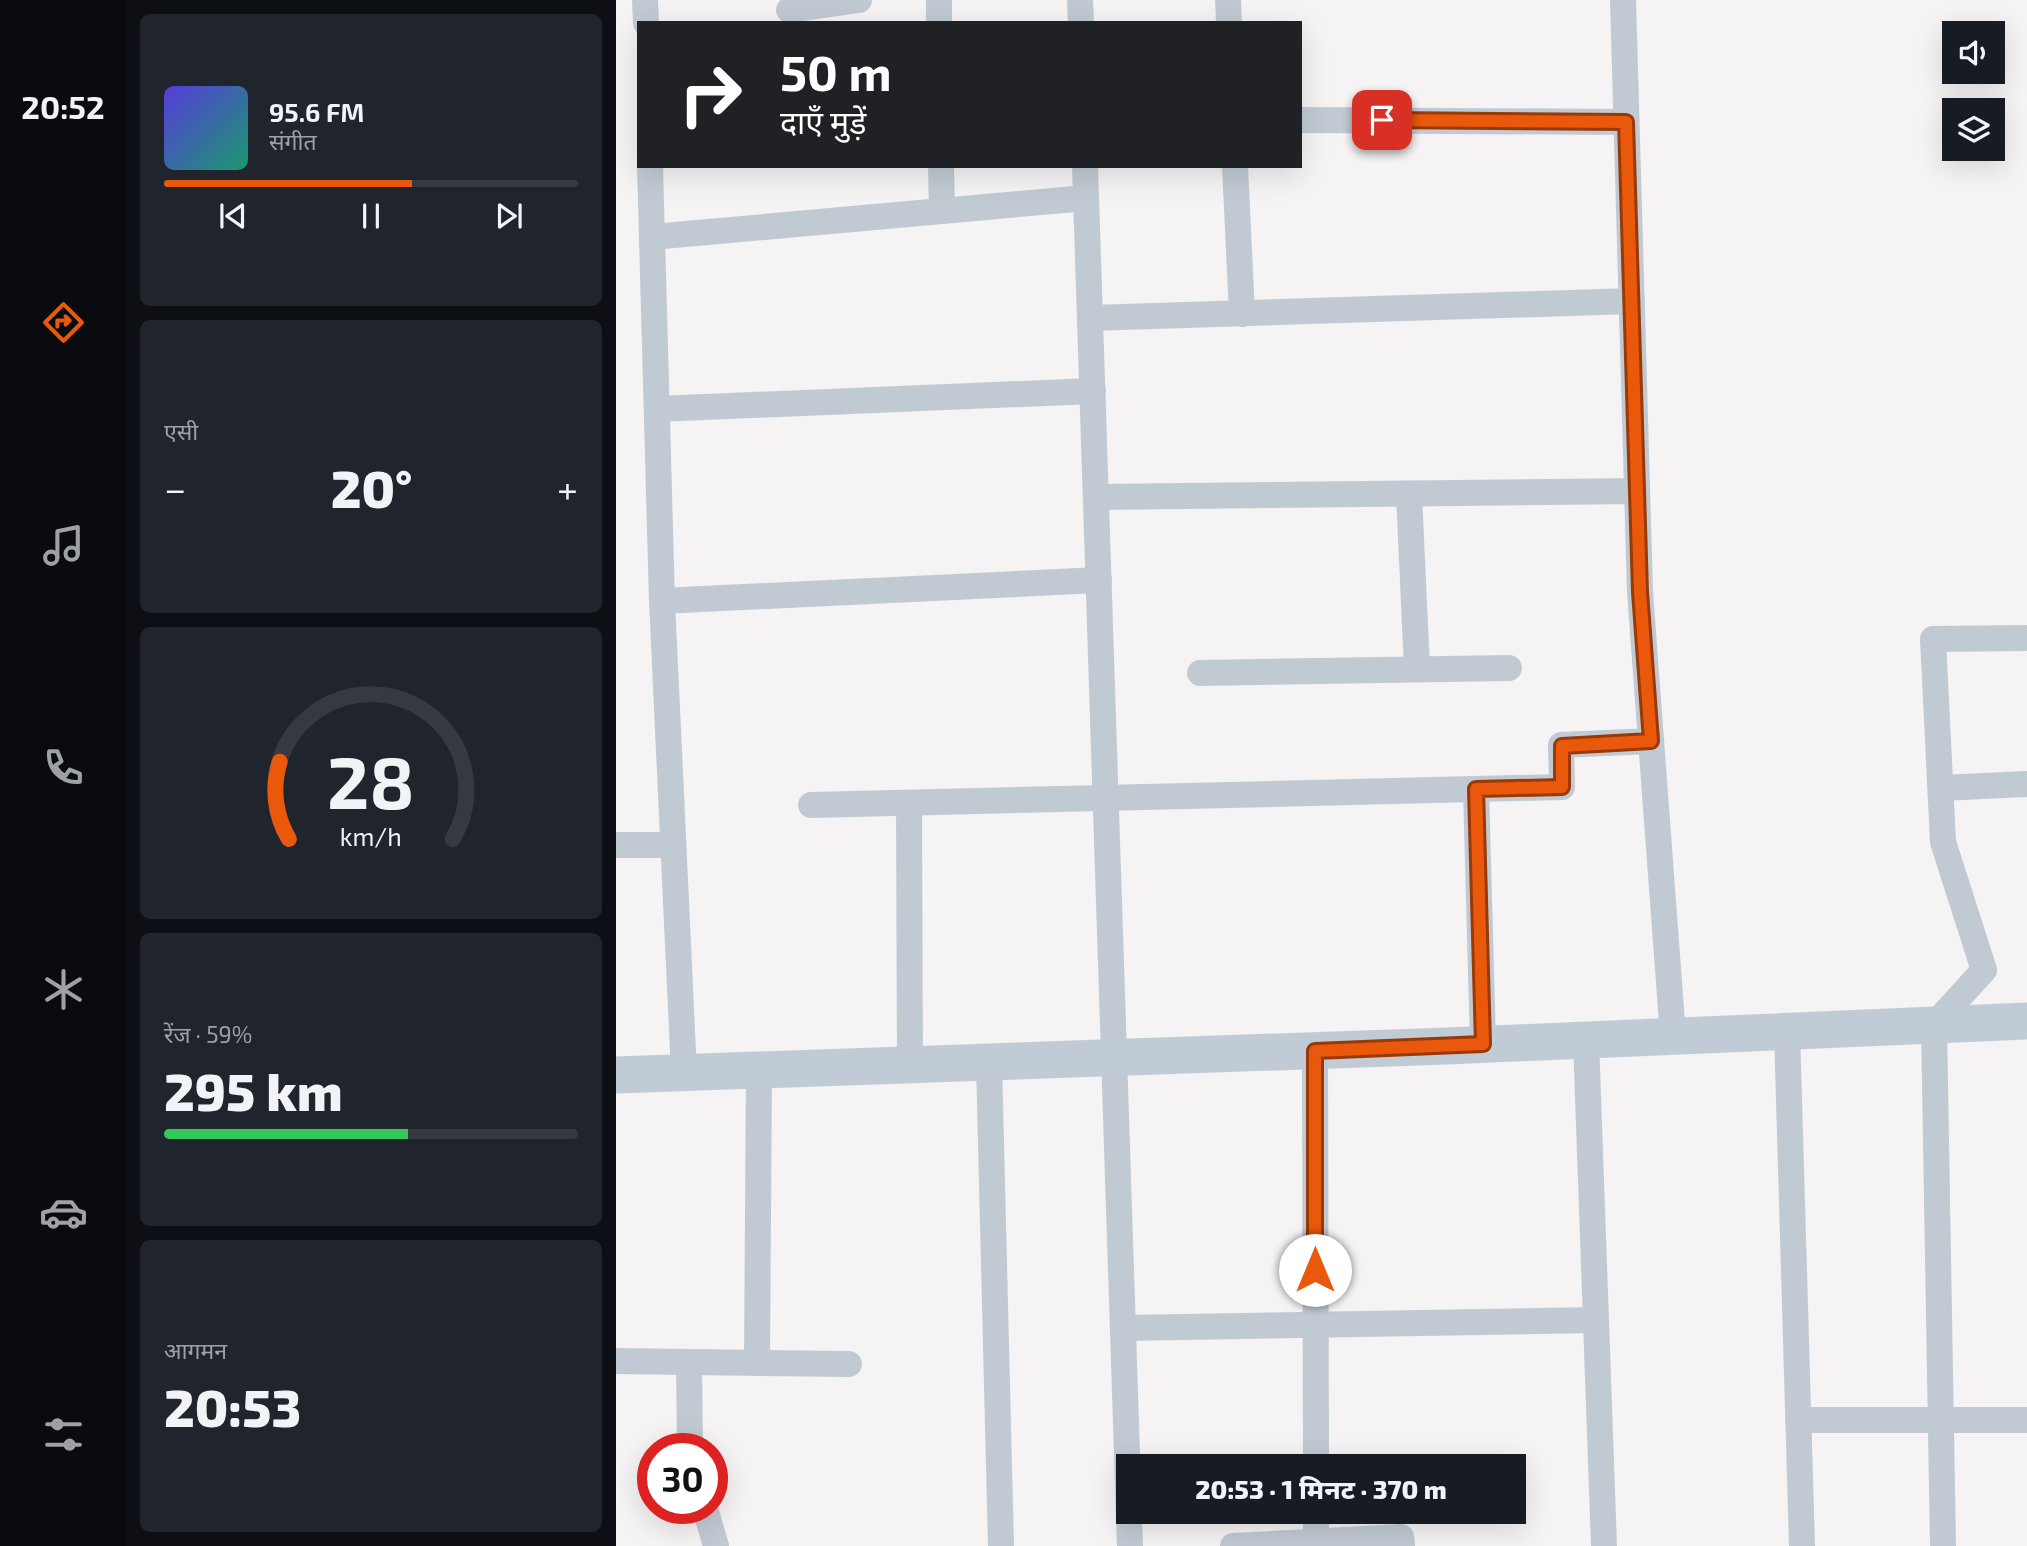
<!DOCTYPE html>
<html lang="hi">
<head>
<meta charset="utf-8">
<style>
	body { margin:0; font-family:"Exo 2","Noto Sans Devanagari",sans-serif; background:#20242c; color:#f1f3f6; height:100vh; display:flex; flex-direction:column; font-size:26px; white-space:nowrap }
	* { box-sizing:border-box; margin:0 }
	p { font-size:23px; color:#9ea1a6 }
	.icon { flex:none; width:38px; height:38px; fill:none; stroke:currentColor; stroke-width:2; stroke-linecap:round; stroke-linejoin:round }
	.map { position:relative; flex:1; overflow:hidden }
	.details { display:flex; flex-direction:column; gap:14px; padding:14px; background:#0d0f14; width:490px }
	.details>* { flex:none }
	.top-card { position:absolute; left:21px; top:21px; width:665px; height:147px; border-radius:0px; box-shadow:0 7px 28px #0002; background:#202124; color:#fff; overflow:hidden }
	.buttons { position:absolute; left:1326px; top:21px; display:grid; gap:14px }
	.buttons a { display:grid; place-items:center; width:63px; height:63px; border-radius:0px; background:#171b24; box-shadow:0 7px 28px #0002; font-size:35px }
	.speed { position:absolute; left:21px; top:1433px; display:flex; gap:14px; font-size:35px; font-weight:700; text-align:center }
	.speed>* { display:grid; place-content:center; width:91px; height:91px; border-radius:50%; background:#171b24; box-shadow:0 7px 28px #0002; line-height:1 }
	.speed .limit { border:10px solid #d22; background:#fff; color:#111 }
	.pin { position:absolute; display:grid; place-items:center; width:60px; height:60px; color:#fff; margin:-30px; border-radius:14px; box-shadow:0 4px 10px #0006 }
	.me { position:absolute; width:77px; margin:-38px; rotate:0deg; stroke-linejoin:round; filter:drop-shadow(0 0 5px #0008) }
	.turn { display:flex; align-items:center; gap:24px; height:147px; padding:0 28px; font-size:32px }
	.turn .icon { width:91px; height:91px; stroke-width:2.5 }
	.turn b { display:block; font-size:49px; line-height:60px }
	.big { font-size:52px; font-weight:800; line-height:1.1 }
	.details .tile { flex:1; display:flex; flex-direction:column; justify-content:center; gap:10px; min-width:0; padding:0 24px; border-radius:10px; background:#20242c }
	.details .dial { align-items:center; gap:0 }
	.dial svg { height:182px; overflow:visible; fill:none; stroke:#363941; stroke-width:7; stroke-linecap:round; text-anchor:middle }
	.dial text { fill:#f1f3f6; stroke:none }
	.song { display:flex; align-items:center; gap:21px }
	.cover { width:84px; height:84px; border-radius:10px; background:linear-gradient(135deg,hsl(250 70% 55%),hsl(160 70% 35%)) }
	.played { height:7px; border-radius:4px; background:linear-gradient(90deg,#ea580c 60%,#363941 60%) }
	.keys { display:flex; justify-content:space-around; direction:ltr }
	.heat { display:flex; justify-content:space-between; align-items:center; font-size:38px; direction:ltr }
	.charge { height:10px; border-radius:5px; background:linear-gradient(90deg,#34c759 59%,#363941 0) }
	.trip { position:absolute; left:500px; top:1454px; width:410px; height:70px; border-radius:0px; background:#171b24; box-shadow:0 7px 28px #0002; font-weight:800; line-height:70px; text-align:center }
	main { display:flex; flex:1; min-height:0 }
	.tabs { display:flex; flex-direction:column; width:126px; justify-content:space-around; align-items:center; background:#090b0e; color:#9ea1a6 }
	.tabs .icon { width:49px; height:49px }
	.tabs .active { color:#ea580c }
	.tabs b { font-size:32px; color:#f1f3f6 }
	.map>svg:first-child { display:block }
</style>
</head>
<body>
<main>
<nav class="tabs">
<b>20:52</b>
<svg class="icon active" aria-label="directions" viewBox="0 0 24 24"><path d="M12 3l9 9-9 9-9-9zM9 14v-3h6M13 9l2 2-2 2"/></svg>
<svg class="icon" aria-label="music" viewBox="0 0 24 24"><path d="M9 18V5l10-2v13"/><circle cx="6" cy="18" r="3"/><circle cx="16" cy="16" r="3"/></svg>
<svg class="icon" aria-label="phone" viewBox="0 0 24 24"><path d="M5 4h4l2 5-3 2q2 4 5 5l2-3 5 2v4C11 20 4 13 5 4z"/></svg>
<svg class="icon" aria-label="climate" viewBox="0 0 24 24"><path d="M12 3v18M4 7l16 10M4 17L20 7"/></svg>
<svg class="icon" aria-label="car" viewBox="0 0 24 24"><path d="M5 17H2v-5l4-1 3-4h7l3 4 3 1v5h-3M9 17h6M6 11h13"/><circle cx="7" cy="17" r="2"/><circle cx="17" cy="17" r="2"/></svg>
<svg class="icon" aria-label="filters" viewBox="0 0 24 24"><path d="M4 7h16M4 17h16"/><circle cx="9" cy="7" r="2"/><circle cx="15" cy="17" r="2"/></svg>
</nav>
<section class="details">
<div class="tile">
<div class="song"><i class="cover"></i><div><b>95.6 FM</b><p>संगीत</p></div></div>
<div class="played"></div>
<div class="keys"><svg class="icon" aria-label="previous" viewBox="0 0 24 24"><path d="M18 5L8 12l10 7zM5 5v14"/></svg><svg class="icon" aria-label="pause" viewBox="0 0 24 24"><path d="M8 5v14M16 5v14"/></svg><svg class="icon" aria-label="next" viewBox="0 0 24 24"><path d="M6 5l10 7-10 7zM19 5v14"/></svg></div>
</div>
<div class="tile"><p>एसी</p>
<div class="heat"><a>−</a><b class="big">20°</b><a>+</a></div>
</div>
<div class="tile dial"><svg viewBox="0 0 100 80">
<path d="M14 69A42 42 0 1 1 86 69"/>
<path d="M14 69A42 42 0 0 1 10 35" stroke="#ea580c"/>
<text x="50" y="56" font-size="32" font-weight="700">28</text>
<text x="50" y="72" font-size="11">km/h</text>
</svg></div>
<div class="tile"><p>रेंज · 59%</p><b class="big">295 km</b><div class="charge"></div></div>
<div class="tile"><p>आगमन</p><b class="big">20:53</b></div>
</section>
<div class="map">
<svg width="1411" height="1546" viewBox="0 0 1411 1546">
	<rect width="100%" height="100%" fill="#f5f3f3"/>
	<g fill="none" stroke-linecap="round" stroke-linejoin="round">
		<g stroke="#c1cad2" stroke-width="26">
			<path d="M29 0 30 23"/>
			<path d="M323 0V23"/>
			<path d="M464 0 465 23"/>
			<path d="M612 0 613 23"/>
			<path d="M1007 0 1024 592 1057 1036"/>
			<path d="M173 10 243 0"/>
			<path d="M684 120 1010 122"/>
			<path d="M34 166 46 601 68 1073"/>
			<path d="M325 166 326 211"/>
			<path d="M469 166 514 1546"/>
			<path d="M619 166 626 314"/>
			<path d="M36 237 470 198"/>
			<path d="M474 318 1016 301"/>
			<path d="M41 409 477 391"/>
			<path d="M793 494 801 669"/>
			<path d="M481 497 1021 491"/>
			<path d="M46 601 483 580"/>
			<path d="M584 673 893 668"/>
			<path d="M1325 788 1411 784"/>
			<path d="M860 789 867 1044"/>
			<path d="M293 803 294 1065"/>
			<path d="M195 805 946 787 945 745 1035 741"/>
			<path d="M0 845H57"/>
			<path d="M1171 1031 1186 1546"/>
			<path d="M970 1040 988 1546"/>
			<path d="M699 1051 700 1466"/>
			<path d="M373 1062 385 1546"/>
			<path d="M507 1328 978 1320"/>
			<path d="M0 1361 233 1364"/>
			<path d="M73 1362 74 1449"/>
			<path d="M141 1363 143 1070"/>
			<path d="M1182 1420H1411"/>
			<path d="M89 1508 100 1546"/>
			<path d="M700 1512V1542"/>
			<path d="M617 1546 785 1537 786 1546"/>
			<path d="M1327 1546 1318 1025 1368 970 1327 842 1317 639 1411 638"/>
		</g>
		<path stroke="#c1cbd6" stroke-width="37" d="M0 1075 831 1046 1411 1021"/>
	</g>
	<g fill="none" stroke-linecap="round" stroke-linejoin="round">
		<defs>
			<path id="route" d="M699 1270V1051L867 1044 860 789 946 787V746L1035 741 1024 592 1010 122 766 120"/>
		</defs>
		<use href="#route" stroke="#983908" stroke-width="18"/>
		<use href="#route" stroke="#ea580c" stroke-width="12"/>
	</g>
</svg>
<div class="buttons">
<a><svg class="icon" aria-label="sound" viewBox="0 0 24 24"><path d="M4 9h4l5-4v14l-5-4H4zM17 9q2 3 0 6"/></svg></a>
<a><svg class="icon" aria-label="layers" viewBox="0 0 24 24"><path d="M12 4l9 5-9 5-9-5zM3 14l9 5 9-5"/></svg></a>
</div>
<div class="speed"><div class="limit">30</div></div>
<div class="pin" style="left:766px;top:120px;background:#d93025"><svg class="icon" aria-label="arrive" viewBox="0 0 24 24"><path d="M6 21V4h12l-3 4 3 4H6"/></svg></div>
<svg class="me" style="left:699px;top:1270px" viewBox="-20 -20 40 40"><circle r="19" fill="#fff"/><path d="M0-13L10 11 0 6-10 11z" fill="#ea580c"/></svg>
<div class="trip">20:53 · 1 मिनट · 370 m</div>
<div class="top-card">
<div class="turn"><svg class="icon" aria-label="right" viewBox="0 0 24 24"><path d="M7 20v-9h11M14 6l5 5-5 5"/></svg><div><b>50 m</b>दाएँ मुड़ें</div></div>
</div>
</div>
</main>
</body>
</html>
